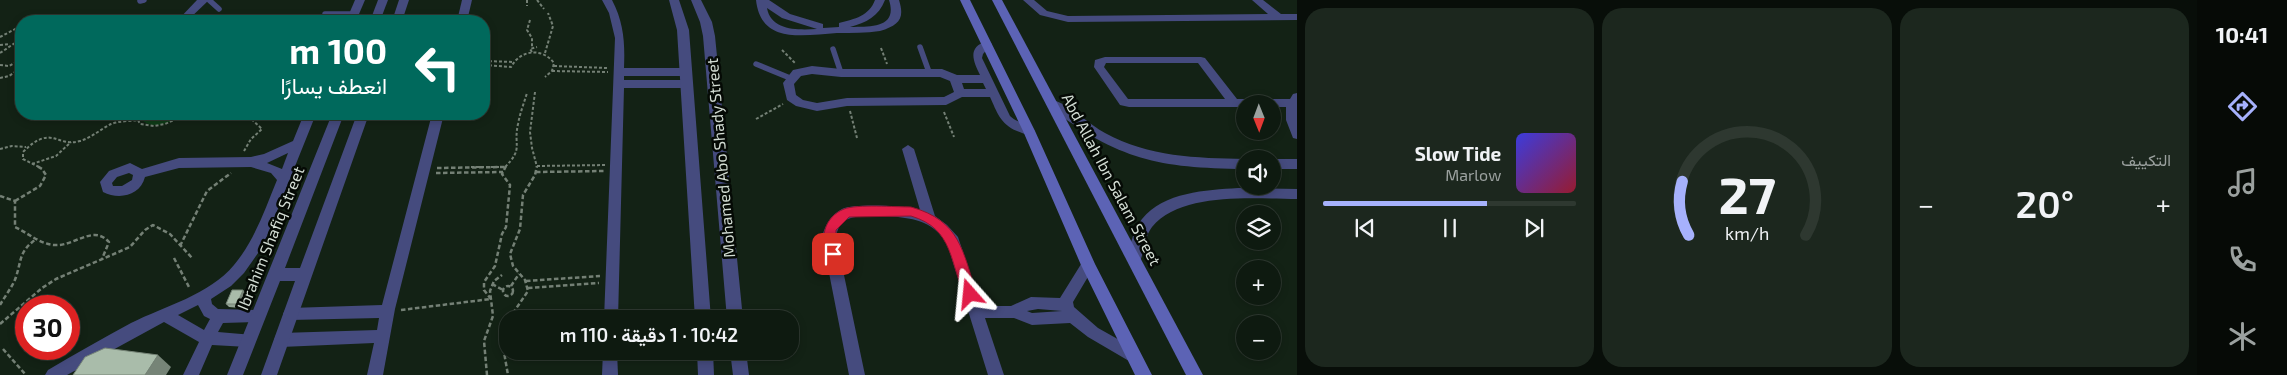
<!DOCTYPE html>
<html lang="ar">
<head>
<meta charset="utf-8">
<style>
	body { margin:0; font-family:"Exo 2",Vazirmatn,sans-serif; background:#1c271e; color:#f1f3f6; direction:rtl; height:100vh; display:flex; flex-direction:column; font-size:19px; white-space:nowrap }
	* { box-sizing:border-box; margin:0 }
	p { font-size:16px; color:#9ba19f }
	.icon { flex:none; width:28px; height:28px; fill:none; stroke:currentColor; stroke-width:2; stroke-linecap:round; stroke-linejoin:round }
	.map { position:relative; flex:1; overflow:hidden; direction:ltr }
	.details { display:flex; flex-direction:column; gap:8px; padding:8px; background:#080e09; width:900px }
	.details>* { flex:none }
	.top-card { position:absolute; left:15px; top:15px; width:475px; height:105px; border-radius:20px; box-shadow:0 2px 8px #0003,0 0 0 1px #2e3830; direction:rtl; background:#00695c; color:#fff; overflow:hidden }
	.needle { width:32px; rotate:179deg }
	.controls { position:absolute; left:1236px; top:95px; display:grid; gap:10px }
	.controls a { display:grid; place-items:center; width:45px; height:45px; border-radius:50%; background:#0e1a10; box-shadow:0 2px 8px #0003,0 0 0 1px #2e3830; font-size:25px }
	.speed { position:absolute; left:15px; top:295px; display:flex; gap:10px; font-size:25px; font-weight:700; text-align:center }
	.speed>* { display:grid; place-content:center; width:65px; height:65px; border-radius:50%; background:#0e1a10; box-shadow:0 2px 8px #0003,0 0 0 1px #2e3830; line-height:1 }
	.speed .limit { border:8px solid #d22; background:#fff; color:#111 }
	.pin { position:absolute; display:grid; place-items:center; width:42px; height:42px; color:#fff; margin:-21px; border-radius:10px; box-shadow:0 2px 8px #0006 }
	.me { position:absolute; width:55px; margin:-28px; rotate:342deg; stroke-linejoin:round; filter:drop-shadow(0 0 4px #0008) }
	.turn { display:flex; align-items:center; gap:18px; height:105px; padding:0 20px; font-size:22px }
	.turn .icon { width:65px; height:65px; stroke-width:2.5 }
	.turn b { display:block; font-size:35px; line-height:42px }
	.big { font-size:38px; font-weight:600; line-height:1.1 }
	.details .tile { flex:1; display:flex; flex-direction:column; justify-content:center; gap:8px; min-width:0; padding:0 18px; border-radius:20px; background:#1c271e }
	.details .dial { align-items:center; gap:0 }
	.dial svg { height:130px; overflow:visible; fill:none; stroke:#2e3830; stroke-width:7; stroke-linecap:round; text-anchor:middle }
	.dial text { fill:#f1f3f6; stroke:none }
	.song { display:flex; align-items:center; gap:15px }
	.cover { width:60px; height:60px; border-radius:8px; background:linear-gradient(135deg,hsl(240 70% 55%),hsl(350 70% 35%)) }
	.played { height:5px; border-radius:2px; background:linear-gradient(90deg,#a6b1fc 65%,#2e3830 65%) }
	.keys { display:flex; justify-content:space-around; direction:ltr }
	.heat { display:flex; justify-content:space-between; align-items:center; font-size:28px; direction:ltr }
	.details .tiles { flex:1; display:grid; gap:8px; grid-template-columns:repeat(3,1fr) }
	.trip { position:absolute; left:499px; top:310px; width:300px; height:50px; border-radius:20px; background:#0e1a10; box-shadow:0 2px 8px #0003,0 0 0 1px #2e3830; font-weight:600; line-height:50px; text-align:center; direction:rtl }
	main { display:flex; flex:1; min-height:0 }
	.tabs { display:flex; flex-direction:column; width:90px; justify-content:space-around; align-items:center; background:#060a06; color:#9ba19f }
	.tabs .icon { width:35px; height:35px }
	.tabs .on { color:#a6b1fc }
	.tabs b { font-size:22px; color:#f1f3f6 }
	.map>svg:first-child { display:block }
</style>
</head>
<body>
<main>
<nav class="tabs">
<b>10:41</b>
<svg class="icon on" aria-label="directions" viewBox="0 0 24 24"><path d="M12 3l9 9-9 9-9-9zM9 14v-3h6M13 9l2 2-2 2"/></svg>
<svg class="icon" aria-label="music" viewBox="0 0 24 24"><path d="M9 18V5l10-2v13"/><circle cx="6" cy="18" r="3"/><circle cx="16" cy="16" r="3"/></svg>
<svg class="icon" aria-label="phone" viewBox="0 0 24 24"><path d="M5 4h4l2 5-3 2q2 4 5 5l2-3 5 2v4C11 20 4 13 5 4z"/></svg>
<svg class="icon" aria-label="climate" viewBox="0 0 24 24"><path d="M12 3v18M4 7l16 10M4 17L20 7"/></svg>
</nav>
<section class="details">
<div class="tiles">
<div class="tile"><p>التكييف</p>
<div class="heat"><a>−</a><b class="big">20°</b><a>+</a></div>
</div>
<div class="tile dial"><svg viewBox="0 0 100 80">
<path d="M14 69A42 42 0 1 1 86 69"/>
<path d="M14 69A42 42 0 0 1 10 36" stroke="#a6b1fc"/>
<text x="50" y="56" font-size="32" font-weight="700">27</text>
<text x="50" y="72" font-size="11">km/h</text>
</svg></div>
<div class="tile">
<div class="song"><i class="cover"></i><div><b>Slow Tide</b><p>Marlow</p></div></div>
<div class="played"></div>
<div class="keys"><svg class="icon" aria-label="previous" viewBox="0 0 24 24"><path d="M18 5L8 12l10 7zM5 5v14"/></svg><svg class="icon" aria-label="pause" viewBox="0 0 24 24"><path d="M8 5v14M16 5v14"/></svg><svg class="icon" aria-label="next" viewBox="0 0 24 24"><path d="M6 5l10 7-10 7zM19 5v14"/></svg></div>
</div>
</div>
</section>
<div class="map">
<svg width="1297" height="375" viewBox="0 0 1297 375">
	<rect width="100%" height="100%" fill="#132215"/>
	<path fill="#0f3d18" d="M142 114H185C173 121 153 132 141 119Z"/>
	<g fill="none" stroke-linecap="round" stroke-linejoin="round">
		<g stroke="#748075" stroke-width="2" stroke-dasharray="3 2" stroke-linecap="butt">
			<path d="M527 0V6"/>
			<path d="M537 0 544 9"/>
			<path d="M201 15 209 21"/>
			<path d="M530 20 527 30 532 38V48"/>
			<path d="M48 21 60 16 65 21"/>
			<path d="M57 21 62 18"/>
			<path d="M0 37 21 26"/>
			<path d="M0 45 10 44"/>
			<path d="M881 48 887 64"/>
			<path d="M782 50 795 63"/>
			<path d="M532 52 530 49 537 47"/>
			<path d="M0 53 21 39"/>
			<path d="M545 53 553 26 548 13"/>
			<path d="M484 61 513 62"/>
			<path d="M0 65 9 66 21 59"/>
			<path d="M484 65 511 67C520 50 542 47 554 63L552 71 545 77"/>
			<path d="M554 66 607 68"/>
			<path d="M552 71 608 72"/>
			<path d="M0 78 9 76 21 68"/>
			<path d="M535 92 530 132 532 148 537 167"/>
			<path d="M850 111 857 138"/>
			<path d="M944 112 954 137"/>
			<path d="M209 114 215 120 227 114"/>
			<path d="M756 119 783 104"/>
			<path d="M138 120 140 114"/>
			<path d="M0 149 12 146 26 147"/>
			<path d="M244 151 251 139 262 129 246 114"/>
			<path d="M32 164 56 156 71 142"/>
			<path d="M537 166 606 165"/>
			<path d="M39 167 23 159V152C52 123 56 148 80 141 91 138 101 129 111 124 119 121 130 121 138 120L140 124 154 126 165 124 188 114"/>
			<path d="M471 167H504"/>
			<path d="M505 167C524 148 513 146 518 124 520 113 524 103 527 93"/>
		</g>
		<g stroke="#748075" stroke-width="2.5" stroke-dasharray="4.5 2.5" stroke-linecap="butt">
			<path d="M437 168 504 167"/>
			<path d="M536 172 605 171"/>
			<path d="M436 173 503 172"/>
			<path d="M0 196 15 201V227C28 233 40 244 54 245 74 247 93 224 109 242L102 259"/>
			<path d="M15 201 40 186 46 175 42 169 37 166"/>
			<path d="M180 246 207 191 231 173"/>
			<path d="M174 258 190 289"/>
			<path d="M526 281 600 276"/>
			<path d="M492 284 503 290"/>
			<circle cx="508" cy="291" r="5"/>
			<path d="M511 286 519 274"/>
			<path d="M528 288 599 283"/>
			<path d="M491 299 484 290V282L495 266 502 234 506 227 510 185 502 174 506 166"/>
			<path d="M0 305C5 296 13 286 16 277 22 258 19 252 36 239"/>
			<path d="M401 310 491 299"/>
			<path d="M509 319 528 291 525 280 513 266 510 254 520 229 523 195 535 175 537 166"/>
			<path d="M508 321 502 341 508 375"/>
			<path d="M0 324 42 288 56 279 130 247 145 230 153 225 170 234 193 259"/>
			<path d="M3 349 26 375"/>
			<path d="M487 375 484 341 493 316 490 291 494 281 502 275"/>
		</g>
		<g stroke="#454b7e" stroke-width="5.5">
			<path d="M209 0 219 9"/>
			<path d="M140 1 144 0"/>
			<path d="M325 14H354"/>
			<path d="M920 47 929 72"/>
			<path d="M833 49 841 73"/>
			<path d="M756 64 790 78"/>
		</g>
		<g fill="#454b7e" fill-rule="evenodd">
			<path d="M197 0H209L187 21H177Z"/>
			<path d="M355 0H365L356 21H346Z"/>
			<path d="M462 0H472L467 21H457Z"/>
			<path d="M602 0H612C624 23 625 43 624 68H686L691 72 686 76H624V80H687L692 84 687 88H624L618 319H604L615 38 609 13Z"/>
			<path d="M756 0H769L790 14 823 24V28L839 27V23C855 19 869 16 875 0H885C879 16 866 23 850 27 871 27 898 28 889 0H899C905 19 899 25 880 31 866 33 852 33 837 33 804 35 761 45 756 0ZM767 8 782 18 817 29C798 30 771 31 767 8Z"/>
			<path d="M1023 0H1034L1047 11 1068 16 1268 14 1252 0H1263L1281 14H1297V20L1068 22 1040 15Z"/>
			<path d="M987 41 992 44 983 54 982 58 1010 116C1017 123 1029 124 1035 131L1033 134C1027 136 1023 133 1017 131 1000 124 997 112 990 97H962L946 105 847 106 817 111 796 106 787 100 783 83 793 70 812 66 841 69H942L957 75H980C973 61 967 47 987 41ZM812 74 841 77H940L950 81 954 92 944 97 847 98 817 103 803 100 796 95 794 84 801 76ZM962 83H983L986 89H964Z"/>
			<path d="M1105 57H1201L1205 58 1237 99H1290L1293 94 1297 93V139L1293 138 1286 120V107H1272V104H1245V107H1129L1120 105 1094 67 1095 60ZM1106 63H1198L1225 99H1128L1104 67Z"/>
			<path d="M304 114H316L263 246 244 273 231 286 211 299 212 304 218 309 258 310 263 312 265 316 263 320 258 322 223 323 218 332 253 335 255 340 253 345 248 347 212 345 199 375H183L199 342 164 322 67 375H45L48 370C75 354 103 338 131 323 165 306 209 295 234 265 255 240 265 209 277 180L271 173 251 167 179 168 145 177C140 196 119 200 103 192L100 182 109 171 130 163 142 169 179 158 251 157 264 154 293 141ZM288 153 282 169 267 163ZM129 173 133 175 132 180 122 186H113L112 183 117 177ZM198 305 204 316 210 319 204 330 178 315Z"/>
			<path d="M432 114H444L395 309 383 375H367L374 343 281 347 276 345 274 340 276 335 281 333 377 330 379 318 290 320 285 318 283 314 285 310 290 308 382 305Z"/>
			<path d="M908 145 914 149 935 216 947 225 958 237 981 306H1011L1031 297 1060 298 1083 261 1088 259 1093 261 1095 265 1073 302 1074 307 1098 328 1139 351 1141 356 1139 361 1134 363 1129 361 1088 337 1070 323 1032 325 1014 318H985L1004 375H988L947 243C941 235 934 227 924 223 911 216 862 213 848 219 841 222 837 229 836 237L865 375H849L822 237C825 225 831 215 842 209 857 203 904 206 920 210L902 149ZM1038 309 1062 311 1032 313 1027 311Z"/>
			<path d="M603 351H617L618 375H602Z"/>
		</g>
		<g fill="#454b7e" fill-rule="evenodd">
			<path d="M378 0H388L380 21H370Z"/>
			<path d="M399 0H409L402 21H392Z"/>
			<path d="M669 0H679L689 30 711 319H695L677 30Z"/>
			<path d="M691 0H701L712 22 715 36 743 319H727L703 36 700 22Z"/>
			<path d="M1053 100C1068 104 1090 125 1105 133 1149 157 1196 158 1245 159V169C1158 168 1119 160 1049 107L1047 104Z"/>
			<path d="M332 114H344L285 268H300L357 114H369L277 375H261L295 281H280L243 375H227Z"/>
			<rect x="1272" y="159" width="25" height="10"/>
			<path d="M1238 188 1297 189V199C1255 199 1182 191 1152 227 1144 237 1145 252 1139 263L1134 265 1129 263 1127 259C1130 246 1133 230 1142 219 1164 192 1206 190 1238 188Z"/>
			<path d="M697 351H713L714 375H698Z"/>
			<path d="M730 351H746L749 375H733Z"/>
		</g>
		<g fill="#5c63b5" fill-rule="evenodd">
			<path d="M960 0H970L1035 131 1095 264 1152 375H1135L1081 265 1023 131Z"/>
			<path d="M992 0H1002L1203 375H1186Z"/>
		</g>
	</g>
	<path fill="#91a292" d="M243 290 246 294 240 308 229 307 226 304Z"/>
	<g fill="#768477">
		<path d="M243 290 246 294 240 308 237 304Z"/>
		<path d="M158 355 171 367 166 375H145Z"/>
	</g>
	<g fill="#a9bcaa" stroke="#768477">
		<path d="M232 290H243L237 304H226Z"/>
		<path d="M105 348 158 355 145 375H73L85 357Z"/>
	</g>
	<path fill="#e11d48" stroke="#92132f" d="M911 207C961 221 962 251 977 294L975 298 970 300 966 298C949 264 955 229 911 216L849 217 836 230C835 239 841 250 837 258H828C819 239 824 217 844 209 857 204 896 207 911 207Z"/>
	<g text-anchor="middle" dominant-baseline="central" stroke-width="5" stroke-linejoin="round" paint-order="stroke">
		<g font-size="16" fill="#d2dcd3" stroke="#050a05">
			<text transform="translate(720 158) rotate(-95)">Mohamed Abo Shady Street</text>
			<text transform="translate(1112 179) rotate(62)">Abd Allah Ibn Salam Street</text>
			<text transform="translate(270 238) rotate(-68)">Ibrahim Shafiq Street</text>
		</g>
	</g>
</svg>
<div class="controls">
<a><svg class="needle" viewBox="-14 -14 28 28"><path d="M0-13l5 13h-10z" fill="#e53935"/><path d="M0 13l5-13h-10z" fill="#9ba19f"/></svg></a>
<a><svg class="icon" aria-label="sound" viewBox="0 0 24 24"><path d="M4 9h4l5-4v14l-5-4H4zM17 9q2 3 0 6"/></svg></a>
<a><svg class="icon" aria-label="layers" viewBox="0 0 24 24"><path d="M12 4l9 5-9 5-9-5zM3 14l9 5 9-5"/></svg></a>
<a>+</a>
<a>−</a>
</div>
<div class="speed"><div class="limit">30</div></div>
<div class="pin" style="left:833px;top:254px;background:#d93025"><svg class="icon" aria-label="arrive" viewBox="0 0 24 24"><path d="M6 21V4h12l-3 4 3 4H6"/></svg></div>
<svg class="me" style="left:970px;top:294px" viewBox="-20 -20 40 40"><path d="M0-17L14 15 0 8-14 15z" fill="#e11d48" stroke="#fff" stroke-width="4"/></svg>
<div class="trip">10:42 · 1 دقيقة · 110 m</div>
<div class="top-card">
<div class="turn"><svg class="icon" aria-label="left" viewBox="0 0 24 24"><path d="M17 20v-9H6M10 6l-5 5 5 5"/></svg><div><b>100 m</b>انعطف يسارًا</div></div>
</div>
</div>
</main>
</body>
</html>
